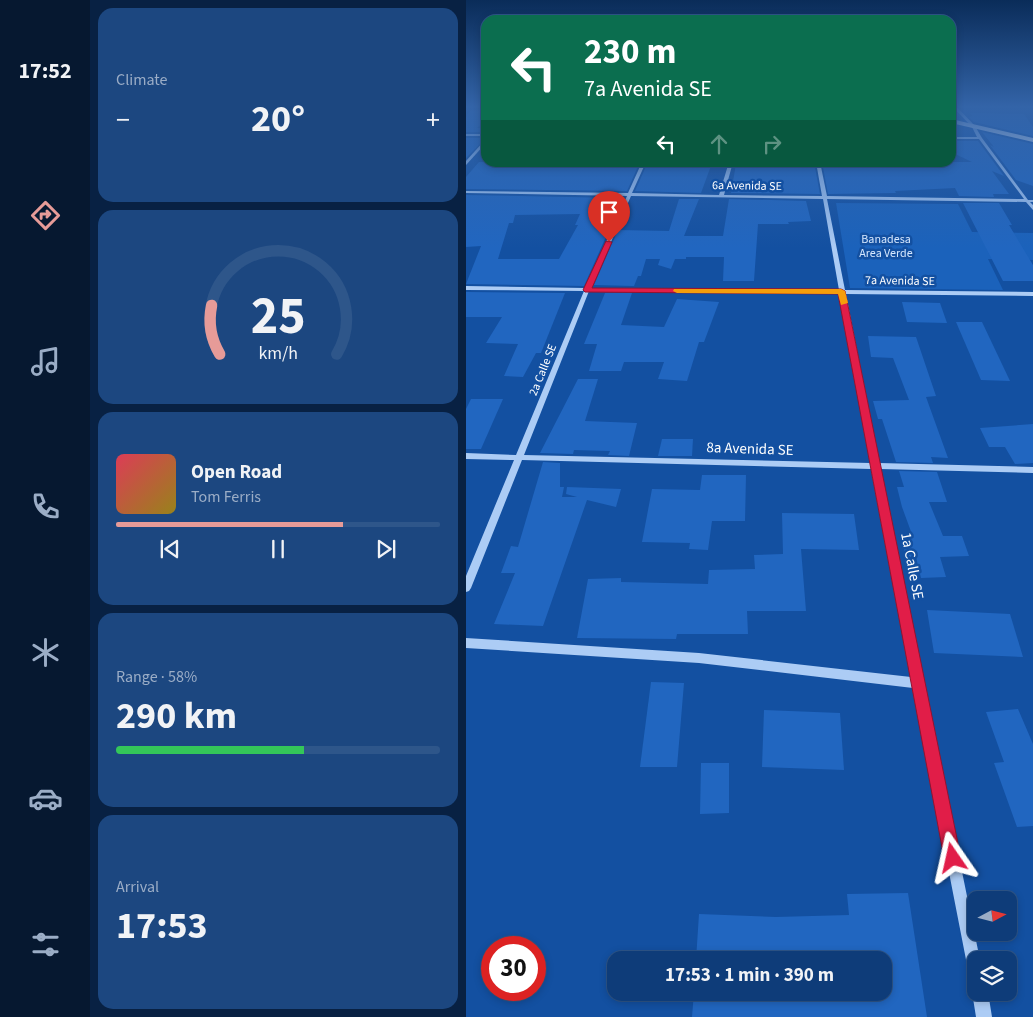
<!DOCTYPE html>
<html lang="en">
<head>
<meta charset="utf-8">
<style>
	body { margin:0; font-family:"Source Sans 3",sans-serif; background:#1c4780; color:#f1f3f6; height:100vh; display:flex; flex-direction:column; font-size:19px; white-space:nowrap }
	* { box-sizing:border-box; margin:0 }
	p { font-size:16px; color:#9badc6 }
	.icon { flex:none; width:28px; height:28px; fill:none; stroke:currentColor; stroke-width:2; stroke-linecap:round; stroke-linejoin:round }
	.map { position:relative; flex:1; overflow:hidden }
	.drawer { display:flex; flex-direction:column; gap:8px; padding:8px; background:#082143; width:376px }
	.drawer>* { flex:none }
	.hud { position:absolute; left:15px; top:15px; width:475px; height:152px; border-radius:15px; box-shadow:0 2px 8px #0003,0 0 0 1px #2e568a; background:#0b6e4f; color:#fff; overflow:hidden }
	.needle { width:32px; rotate:83deg }
	.buttons { position:absolute; left:501px; top:891px; display:grid; gap:10px }
	.buttons a { display:grid; place-items:center; width:50px; height:50px; border-radius:10px; background:#0e3c79; box-shadow:0 2px 8px #0003,0 0 0 1px #2e568a; font-size:25px }
	.speed { position:absolute; left:15px; top:936px; display:flex; gap:10px; font-size:25px; font-weight:700; text-align:center }
	.speed>* { display:grid; place-content:center; width:65px; height:65px; border-radius:50%; background:#0e3c79; box-shadow:0 2px 8px #0003,0 0 0 1px #2e568a; line-height:1 }
	.speed .limit { border:8px solid #d22; background:#fff; color:#111 }
	.pin { position:absolute; display:grid; place-items:center; width:42px; height:42px; color:#fff; margin:-51px -21px; border-radius:50% 50% 50% 0; rotate:-45deg; box-shadow:0 0 5px #0007 }
	.pin .icon { rotate:45deg }
	.me { position:absolute; width:55px; margin:-28px; rotate:349deg; stroke-linejoin:round; filter:drop-shadow(0 0 4px #0008) }
	.turn { display:flex; align-items:center; gap:18px; height:105px; padding:0 20px; font-size:22px }
	.turn .icon { width:65px; height:65px; stroke-width:2.5 }
	.turn b { display:block; font-size:35px; line-height:42px }
	.lanes { display:flex; align-items:center; height:48px; padding:0 20px; background:#0003; justify-content:center; gap:25px; direction:ltr }
	.lanes .off { opacity:.35 }
	.big { font-size:38px; font-weight:700; line-height:1.1 }
	.drawer .tile { flex:1; display:flex; flex-direction:column; justify-content:center; gap:8px; min-width:0; padding:0 18px; border-radius:15px; background:#1c4780 }
	.drawer .dial { align-items:center; gap:0 }
	.dial svg { height:130px; overflow:visible; fill:none; stroke:#2e568a; stroke-width:7; stroke-linecap:round; text-anchor:middle }
	.dial text { fill:#f1f3f6; stroke:none }
	.song { display:flex; align-items:center; gap:15px }
	.cover { width:60px; height:60px; border-radius:8px; background:linear-gradient(135deg,hsl(350 70% 55%),hsl(50 70% 35%)) }
	.played { height:5px; border-radius:2px; background:linear-gradient(90deg,#e69b98 70%,#2e568a 70%) }
	.keys { display:flex; justify-content:space-around; direction:ltr }
	.heat { display:flex; justify-content:space-between; align-items:center; font-size:28px; direction:ltr }
	.charge { height:8px; border-radius:4px; background:linear-gradient(90deg,#34c759 58%,#2e568a 0) }
	.trip { position:absolute; left:141px; top:951px; width:285px; height:50px; border-radius:15px; background:#0e3c79; box-shadow:0 2px 8px #0003,0 0 0 1px #2e568a; font-weight:700; line-height:50px; text-align:center }
	main { display:flex; flex:1; min-height:0 }
	.menu { display:flex; flex-direction:column; width:90px; justify-content:space-around; align-items:center; background:#061830; color:#9badc6 }
	.menu .icon { width:35px; height:35px }
	.menu .selected { color:#e69b98 }
	.menu b { font-size:22px; color:#f1f3f6 }
	.map>svg:first-child { display:block }
</style>
</head>
<body>
<main>
<nav class="menu">
<b>17:52</b>
<svg class="icon selected" aria-label="directions" viewBox="0 0 24 24"><path d="M12 3l9 9-9 9-9-9zM9 14v-3h6M13 9l2 2-2 2"/></svg>
<svg class="icon" aria-label="music" viewBox="0 0 24 24"><path d="M9 18V5l10-2v13"/><circle cx="6" cy="18" r="3"/><circle cx="16" cy="16" r="3"/></svg>
<svg class="icon" aria-label="phone" viewBox="0 0 24 24"><path d="M5 4h4l2 5-3 2q2 4 5 5l2-3 5 2v4C11 20 4 13 5 4z"/></svg>
<svg class="icon" aria-label="climate" viewBox="0 0 24 24"><path d="M12 3v18M4 7l16 10M4 17L20 7"/></svg>
<svg class="icon" aria-label="car" viewBox="0 0 24 24"><path d="M5 17H2v-5l4-1 3-4h7l3 4 3 1v5h-3M9 17h6M6 11h13"/><circle cx="7" cy="17" r="2"/><circle cx="17" cy="17" r="2"/></svg>
<svg class="icon" aria-label="filters" viewBox="0 0 24 24"><path d="M4 7h16M4 17h16"/><circle cx="9" cy="7" r="2"/><circle cx="15" cy="17" r="2"/></svg>
</nav>
<section class="drawer">
<div class="tile"><p>Climate</p>
<div class="heat"><a>−</a><b class="big">20°</b><a>+</a></div>
</div>
<div class="tile dial"><svg viewBox="0 0 100 80">
<path d="M14 69A42 42 0 1 1 86 69"/>
<path d="M14 69A42 42 0 0 1 9 39" stroke="#e69b98"/>
<text x="50" y="56" font-size="32" font-weight="700">25</text>
<text x="50" y="72" font-size="11">km/h</text>
</svg></div>
<div class="tile">
<div class="song"><i class="cover"></i><div><b>Open Road</b><p>Tom Ferris</p></div></div>
<div class="played"></div>
<div class="keys"><svg class="icon" aria-label="previous" viewBox="0 0 24 24"><path d="M18 5L8 12l10 7zM5 5v14"/></svg><svg class="icon" aria-label="pause" viewBox="0 0 24 24"><path d="M8 5v14M16 5v14"/></svg><svg class="icon" aria-label="next" viewBox="0 0 24 24"><path d="M6 5l10 7-10 7zM19 5v14"/></svg></div>
</div>
<div class="tile"><p>Range · 58%</p><b class="big">290 km</b><div class="charge"></div></div>
<div class="tile"><p>Arrival</p><b class="big">17:53</b></div>
</section>
<div class="map">
<svg width="567" height="1017" viewBox="0 0 567 1017">
	<rect width="100%" height="100%" fill="#1350a1"/>
	<path fill="#1b62bb" d="M370 203 492 204 506 232 567 233V260L522 259 537 290 384 288Z"/>
	<g fill="#2166c0" fill-rule="evenodd">
		<path d="M20 110V120L11 128H20V132H0V117L4 111Z"/>
		<path d="M504 113 558 114 567 127V136L508 122 503 117 507 116Z"/>
		<path d="M516 132 567 144V186L550 180 524 145 528 147Z"/>
		<path d="M0 138H20L0 158Z"/>
		<path d="M485 141H512L538 176 526 171 543 194H527L528 197 493 196 489 188 429 191 430 193 362 194 356 162H506L485 152Z"/>
		<path d="M13 162H174L161 191 0 189V177Z"/>
		<path d="M182 162 210 163H246L235 193 169 191Z"/>
		<path d="M348 162 354 194 265 193 270 164 291 163V166Z"/>
		<path d="M0 195 151 198 136 230H143L118 286 0 284 15 246 0 247ZM114 214 109 225H112L93 259H32L43 223H47L49 215Z"/>
		<path d="M213 199H233L218 236H257L263 199 340 201 345 221 322 222 323 224H292L288 281H257L258 257H220V259H209L205 269 192 265 194 259H180L175 276H172L168 286 128 285 152 230 203 231Z"/>
		<path d="M497 203H533L546 225H543L567 265V281H537Z"/>
		<path d="M0 292 99 293 75 353H70L57 377 38 376 52 344 20 343 36 317H0Z"/>
		<path d="M139 293H166L155 325 198 327 211 299 253 302 238 342H233L221 381 192 379 198 362H158L155 371H123L131 344H118Z"/>
		<path d="M436 302 474 303 481 323 441 322Z"/>
		<path d="M490 322H516L544 381 515 380Z"/>
		<path d="M402 336 450 337 470 396 460 397 482 458 465 457 467 463 430 462 416 419H412L407 401 443 400 427 358 405 357Z"/>
		<path d="M112 379H132L119 421 171 423 163 456 142 455 144 451 108 450 107 454 74 453Z"/>
		<path d="M5 399H37L15 449H0V409Z"/>
		<path d="M567 424V463L549 464 539 447H523L514 428Z"/>
		<path d="M196 439H227L226 456H192Z"/>
		<path d="M77 462 94 463V487H98L96 497H111L100 494 101 487 155 489 150 507 121 500 77 626 28 624 49 573H35L45 546 52 547Z"/>
		<path d="M433 471 471 472 481 502H463L477 536H496L503 556 474 557 480 577 455 578 450 557H440L435 537H447L436 507 431 487H438Z"/>
		<path d="M236 475H280L279 521H246L242 550 223 549 224 543 176 542 186 489 234 490Z"/>
		<path d="M316 513 388 514 393 550 335 549 340 611H281L282 634H211L210 639 111 638 122 579 155 578V582L242 584 243 570 289 569 288 555 317 554Z"/>
		<path d="M461 610 544 614 557 657 468 653Z"/>
		<path d="M185 682 218 683 211 767H174Z"/>
		<path d="M552 709 567 744V826L551 827 528 763 538 762 520 712Z"/>
		<path d="M298 710 374 713 378 770 296 767Z"/>
		<path d="M235 763H263V813L234 814Z"/>
		<path d="M442 893 461 1017H226L228 992H418V960H230L233 914 310 917 383 915 381 894Z"/>
	</g>
	<g fill="none" stroke-linecap="round" stroke-linejoin="round">
		<g fill="#acccf5" fill-rule="evenodd">
			<path d="M486 106H490L509 126 516 138 562 200H567V202H564L567 205V210L560 202 361 199 379 290 567 292V296L380 294 413 463 567 467V473L414 469 514 960H510V982L505 980 503 975 447 688 233 663 0 648V638L233 653 445 677 405 469 56 460 5 588 3 591 0 592V576L48 460 0 459V453L50 455 118 291 0 290V286L119 288 161 196 0 193V191L162 193 176 162H180L166 193 253 195 263 162H267L258 195 356 196 350 162H354L361 196 558 199 513 139H485V137H511L506 127ZM165 196 357 199 373 290 125 288ZM123 291 374 294 404 463 58 455Z"/>
			<rect x="0" y="134" width="20" height="2"/>
			<path d="M19 140H20V143L0 165V161Z"/>
			<path d="M510 986V992H522L526 1017H510L506 992Z"/>
		</g>
		<path fill="#fafcff" fill-rule="evenodd" d="M485 119 567 138V142L485 123Z"/>
	</g>
	<linearGradient id="sky" x2="0" y2="1"><stop stop-color="#0a2c59"/><stop offset="0.43" stop-color="#3364a8"/><stop offset="1" stop-color="#3364a8" stop-opacity="0"/></linearGradient>
	<rect width="567" height="248" fill="url(#sky)"/>
	<path fill="#e11d48" stroke="#92132f" d="M140 241 146 242 126 288 375 289 379 291 495 858 493 864 487 867 480 864 478 858 372 294 119 292 117 290Z"/>
	<path fill="#f59e0b" d="M208 289H375L379 291 382 303 375 305 372 294 211 293 207 291Z"/>
	<g text-anchor="middle" dominant-baseline="central" stroke-width="5" stroke-linejoin="round" paint-order="stroke">
		<g font-size="12" fill="#fff" stroke="#1350a1">
			<text transform="translate(281 186) rotate(1)">6a Avenida SE</text>
			<text transform="translate(434 281) rotate(1)">7a Avenida SE</text>
			<text transform="translate(77 370) rotate(-68)">2a Calle SE</text>
		</g>
		<g font-size="12" fill="#d5e7fe" stroke="#1350a1">
			<text x="420" y="239">Banadesa<tspan x="420" dy="14">Area Verde</tspan></text>
		</g>
		<g font-size="15" fill="#fff" stroke="#1350a1">
			<text transform="translate(284 449) rotate(2)">8a Avenida SE</text>
			<text transform="translate(446 566) rotate(79)">1a Calle SE</text>
		</g>
	</g>
</svg>
<div class="buttons">
<a><svg class="needle" viewBox="-14 -14 28 28"><path d="M0-13l5 13h-10z" fill="#e53935"/><path d="M0 13l5-13h-10z" fill="#9badc6"/></svg></a>
<a><svg class="icon" aria-label="layers" viewBox="0 0 24 24"><path d="M12 4l9 5-9 5-9-5zM3 14l9 5 9-5"/></svg></a>
</div>
<div class="speed"><div class="limit">30</div></div>
<div class="pin" style="left:143px;top:242px;background:#d93025"><svg class="icon" aria-label="arrive" viewBox="0 0 24 24"><path d="M6 21V4h12l-3 4 3 4H6"/></svg></div>
<svg class="me" style="left:487px;top:858px" viewBox="-20 -20 40 40"><path d="M0-17L14 15 0 8-14 15z" fill="#e11d48" stroke="#fff" stroke-width="4"/></svg>
<div class="trip">17:53 · 1 min · 390 m</div>
<div class="hud">
<div class="turn"><svg class="icon" aria-label="left" viewBox="0 0 24 24"><path d="M17 20v-9H6M10 6l-5 5 5 5"/></svg><div><b>230 m</b>7a Avenida SE</div></div>
<div class="lanes"><svg class="icon" aria-label="left" viewBox="0 0 24 24"><path d="M17 20v-9H6M10 6l-5 5 5 5"/></svg><svg class="icon off" aria-label="ahead" viewBox="0 0 24 24"><path d="M12 20V5M6 11l6-6 6 6"/></svg><svg class="icon off" aria-label="right" viewBox="0 0 24 24"><path d="M7 20v-9h11M14 6l5 5-5 5"/></svg></div>
</div>
</div>
</main>
</body>
</html>
